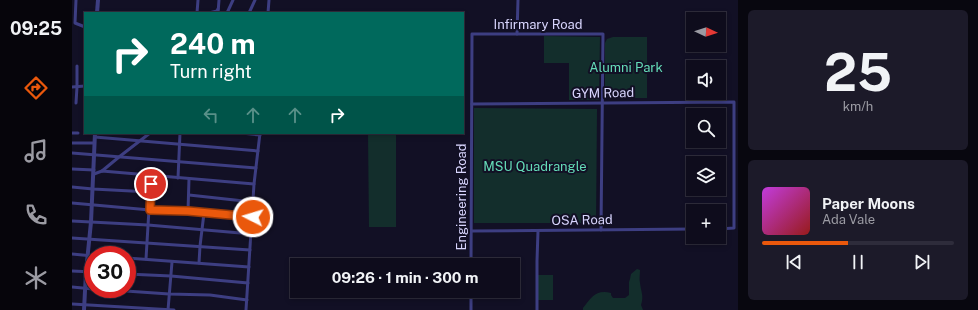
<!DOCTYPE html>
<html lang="en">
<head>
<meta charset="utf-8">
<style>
	body { margin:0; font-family:"Public Sans",sans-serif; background:#1c1a29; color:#f1f3f6; height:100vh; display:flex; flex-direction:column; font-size:15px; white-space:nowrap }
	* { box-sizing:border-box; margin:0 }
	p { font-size:13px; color:#9b9ba3 }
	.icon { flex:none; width:22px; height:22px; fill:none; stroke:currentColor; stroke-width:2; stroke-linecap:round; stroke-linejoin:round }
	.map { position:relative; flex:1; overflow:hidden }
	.panel { display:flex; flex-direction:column; gap:10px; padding:10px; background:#08070f; width:240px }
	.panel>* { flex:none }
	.hud { position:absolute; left:12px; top:12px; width:380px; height:122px; border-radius:0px; box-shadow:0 2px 6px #0003,0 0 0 1px #2e2c3b; background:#00695c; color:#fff; overflow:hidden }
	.needle { width:26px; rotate:94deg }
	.controls { position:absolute; left:614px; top:12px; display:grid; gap:8px }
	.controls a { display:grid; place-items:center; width:40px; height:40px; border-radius:0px; background:#0e0c1c; box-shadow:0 2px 6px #0003,0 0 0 1px #2e2c3b; font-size:20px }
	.speed { position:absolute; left:12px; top:246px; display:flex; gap:8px; font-size:20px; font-weight:700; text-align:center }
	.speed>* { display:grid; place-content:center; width:52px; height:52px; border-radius:50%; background:#0e0c1c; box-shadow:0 2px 6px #0003,0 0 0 1px #2e2c3b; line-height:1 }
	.speed .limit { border:6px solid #d22; background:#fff; color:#111 }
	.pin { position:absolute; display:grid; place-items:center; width:34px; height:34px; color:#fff; margin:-17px; border:2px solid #fff; border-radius:50%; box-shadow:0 1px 4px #0007 }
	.me { position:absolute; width:44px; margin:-22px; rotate:275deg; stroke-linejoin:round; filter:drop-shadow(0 0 3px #0008) }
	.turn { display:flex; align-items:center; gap:14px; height:84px; padding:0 20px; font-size:18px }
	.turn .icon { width:52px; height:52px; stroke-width:2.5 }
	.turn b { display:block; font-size:28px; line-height:34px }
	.lanes { display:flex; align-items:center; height:38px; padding:0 20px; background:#0003; justify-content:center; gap:20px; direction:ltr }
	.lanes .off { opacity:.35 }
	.panel .tile { flex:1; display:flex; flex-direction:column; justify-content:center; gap:6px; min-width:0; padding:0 14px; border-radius:6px; background:#1c1a29 }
	.panel .dial { align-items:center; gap:0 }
	.dial b { font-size:52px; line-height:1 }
	.song { display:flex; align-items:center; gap:12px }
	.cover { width:48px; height:48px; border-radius:6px; background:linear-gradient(135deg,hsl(290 70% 55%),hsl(0 70% 35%)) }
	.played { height:4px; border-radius:2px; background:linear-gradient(90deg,#ea580c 45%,#2e2c3b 45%) }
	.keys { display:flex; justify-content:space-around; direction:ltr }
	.trip { position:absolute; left:218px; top:258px; width:230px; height:40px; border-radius:0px; background:#0e0c1c; box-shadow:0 2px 6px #0003,0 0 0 1px #2e2c3b; font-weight:700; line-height:40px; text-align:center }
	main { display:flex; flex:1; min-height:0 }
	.dock { display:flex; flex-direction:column; width:72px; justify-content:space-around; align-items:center; background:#06050b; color:#9b9ba3 }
	.dock .icon { width:28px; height:28px }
	.dock .on { color:#ea580c }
	.dock b { font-size:18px; color:#f1f3f6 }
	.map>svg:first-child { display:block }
</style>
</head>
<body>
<main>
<nav class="dock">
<b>09:25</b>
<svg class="icon on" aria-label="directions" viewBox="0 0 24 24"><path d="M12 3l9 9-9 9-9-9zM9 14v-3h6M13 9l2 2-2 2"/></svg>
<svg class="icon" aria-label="music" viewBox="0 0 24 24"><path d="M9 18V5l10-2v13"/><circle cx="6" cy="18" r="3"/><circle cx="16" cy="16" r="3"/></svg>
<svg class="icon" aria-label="phone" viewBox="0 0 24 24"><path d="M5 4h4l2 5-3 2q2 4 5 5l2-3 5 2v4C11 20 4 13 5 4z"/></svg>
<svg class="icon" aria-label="climate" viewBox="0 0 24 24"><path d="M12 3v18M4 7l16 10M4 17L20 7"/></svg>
</nav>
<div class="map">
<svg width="666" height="310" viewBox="0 0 666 310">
	<rect width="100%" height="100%" fill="#121025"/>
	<g fill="#132e2c">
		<path d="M472 36 528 37 527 100H497V63H472Z"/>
		<path d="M541 37H575V98H537L533 95V43L535 39Z"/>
		<path d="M402 108 525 109 524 223H402Z"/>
		<path d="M296 133H324V227H297Z"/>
		<path d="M565 269 568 270C568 275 567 279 568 283 569 292 572 296 569 305L571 310H511V308C519 298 524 289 539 293V295L541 298H553L557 295V282L558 279 559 274Z"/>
		<rect x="466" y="275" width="15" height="25"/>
	</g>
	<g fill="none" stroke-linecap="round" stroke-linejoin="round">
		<g stroke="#3d3e82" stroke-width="3">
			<path d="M4 0 3 23 13 27"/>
			<path d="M125 13 126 0"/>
			<path d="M137 13 145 11 146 9"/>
			<path d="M146 13 147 0"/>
			<path d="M155 13 161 0"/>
			<path d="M177 13 183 0"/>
			<path d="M196 13 197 0"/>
			<path d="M445 34 446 0"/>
			<path d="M0 87 13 86"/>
			<path d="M4 103 5 87V66"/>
			<path d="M400 104 662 102V228L647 229"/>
			<path d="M0 133H6"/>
			<path d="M169 133 188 135"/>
			<path d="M23 137 186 151"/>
			<path d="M0 143H22"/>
			<path d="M0 153 184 168"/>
			<path d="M0 169 22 170"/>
			<path d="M30 171 47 157 78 133"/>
			<path d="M22 174 30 171 182 184"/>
			<path d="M106 178 108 133"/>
			<path d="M0 187 21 189 78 192"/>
			<path d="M117 195 181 202"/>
			<path d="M0 203 78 210 116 211 181 217"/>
			<path d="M116 211 117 179"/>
			<path d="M0 221 76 225 180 234"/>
			<path d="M399 231 621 229"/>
			<path d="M0 238 178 250"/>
			<path d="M0 254 21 256"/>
			<path d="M55 258 177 267"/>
			<path d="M74 259 79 176"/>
			<path d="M127 263 128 246 132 213"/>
			<path d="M399 265 400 34H531L529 230"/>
			<path d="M0 271 21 272"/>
			<path d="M55 274 99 276 176 283"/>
			<path d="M0 287 21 289"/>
			<path d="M25 289 97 294 138 295 175 300"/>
			<path d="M0 304 102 310"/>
			<path d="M96 310 100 262"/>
			<path d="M174 310 182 184 188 133"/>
			<path d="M399 310V291"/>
			<path d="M465 310V261L466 231"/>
		</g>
		<g stroke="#3d3e82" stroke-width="4">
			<path d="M25 13 26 0"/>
			<path d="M12 310 14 272 19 222 23 133"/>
		</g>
	</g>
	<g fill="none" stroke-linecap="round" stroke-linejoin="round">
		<defs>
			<path id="route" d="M79 184 78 210 116 211 181 217"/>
		</defs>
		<use href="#route" stroke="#983908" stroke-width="10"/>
		<use href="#route" stroke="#ea580c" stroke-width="7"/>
	</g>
	<g text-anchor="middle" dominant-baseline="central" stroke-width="4" stroke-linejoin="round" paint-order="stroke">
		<g font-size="13" fill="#d8d5fd" stroke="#121025">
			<text x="466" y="24">Infirmary Road</text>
			<text transform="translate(531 93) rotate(-1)">GYM Road</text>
			<text transform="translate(389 197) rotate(-90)">Engineering Road</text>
			<text transform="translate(510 220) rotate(-1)">OSA Road</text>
		</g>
		<g font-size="13" fill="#64dbb7" stroke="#121025">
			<text x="554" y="67">Alumni Park</text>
			<text x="463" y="166">MSU Quadrangle</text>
		</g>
	</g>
</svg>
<div class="controls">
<a><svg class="needle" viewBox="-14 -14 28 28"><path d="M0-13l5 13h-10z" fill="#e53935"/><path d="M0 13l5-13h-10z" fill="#9b9ba3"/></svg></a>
<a><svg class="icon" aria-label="sound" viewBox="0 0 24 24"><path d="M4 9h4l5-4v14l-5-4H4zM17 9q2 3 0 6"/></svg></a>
<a><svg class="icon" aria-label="search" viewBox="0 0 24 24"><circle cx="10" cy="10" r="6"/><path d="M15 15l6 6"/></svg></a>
<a><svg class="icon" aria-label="layers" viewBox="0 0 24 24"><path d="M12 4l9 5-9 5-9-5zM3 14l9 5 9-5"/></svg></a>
<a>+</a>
</div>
<div class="speed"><div class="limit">30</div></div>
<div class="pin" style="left:79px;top:184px;background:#d93025"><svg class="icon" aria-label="arrive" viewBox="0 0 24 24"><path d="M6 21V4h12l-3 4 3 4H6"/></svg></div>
<svg class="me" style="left:181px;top:217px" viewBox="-20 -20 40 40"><circle r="17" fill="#ea580c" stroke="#fff" stroke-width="3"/><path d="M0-11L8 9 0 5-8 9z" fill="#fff"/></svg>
<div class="trip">09:26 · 1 min · 300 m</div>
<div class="hud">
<div class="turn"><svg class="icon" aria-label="right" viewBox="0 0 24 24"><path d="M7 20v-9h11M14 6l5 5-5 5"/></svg><div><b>240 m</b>Turn right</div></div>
<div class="lanes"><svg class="icon off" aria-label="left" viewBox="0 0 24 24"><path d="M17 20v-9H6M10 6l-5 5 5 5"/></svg><svg class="icon off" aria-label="ahead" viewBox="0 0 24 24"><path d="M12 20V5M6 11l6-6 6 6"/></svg><svg class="icon off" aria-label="ahead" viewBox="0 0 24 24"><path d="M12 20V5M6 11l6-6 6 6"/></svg><svg class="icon" aria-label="right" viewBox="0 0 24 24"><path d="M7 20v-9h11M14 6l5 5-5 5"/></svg></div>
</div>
</div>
<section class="panel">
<div class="tile dial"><b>25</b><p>km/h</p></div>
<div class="tile">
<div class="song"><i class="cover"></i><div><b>Paper Moons</b><p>Ada Vale</p></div></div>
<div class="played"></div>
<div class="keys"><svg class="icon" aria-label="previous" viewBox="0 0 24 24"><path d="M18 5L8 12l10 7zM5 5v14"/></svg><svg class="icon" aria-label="pause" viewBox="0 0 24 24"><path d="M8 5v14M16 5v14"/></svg><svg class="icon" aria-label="next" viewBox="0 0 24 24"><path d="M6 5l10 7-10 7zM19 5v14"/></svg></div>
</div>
</section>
</main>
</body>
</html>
